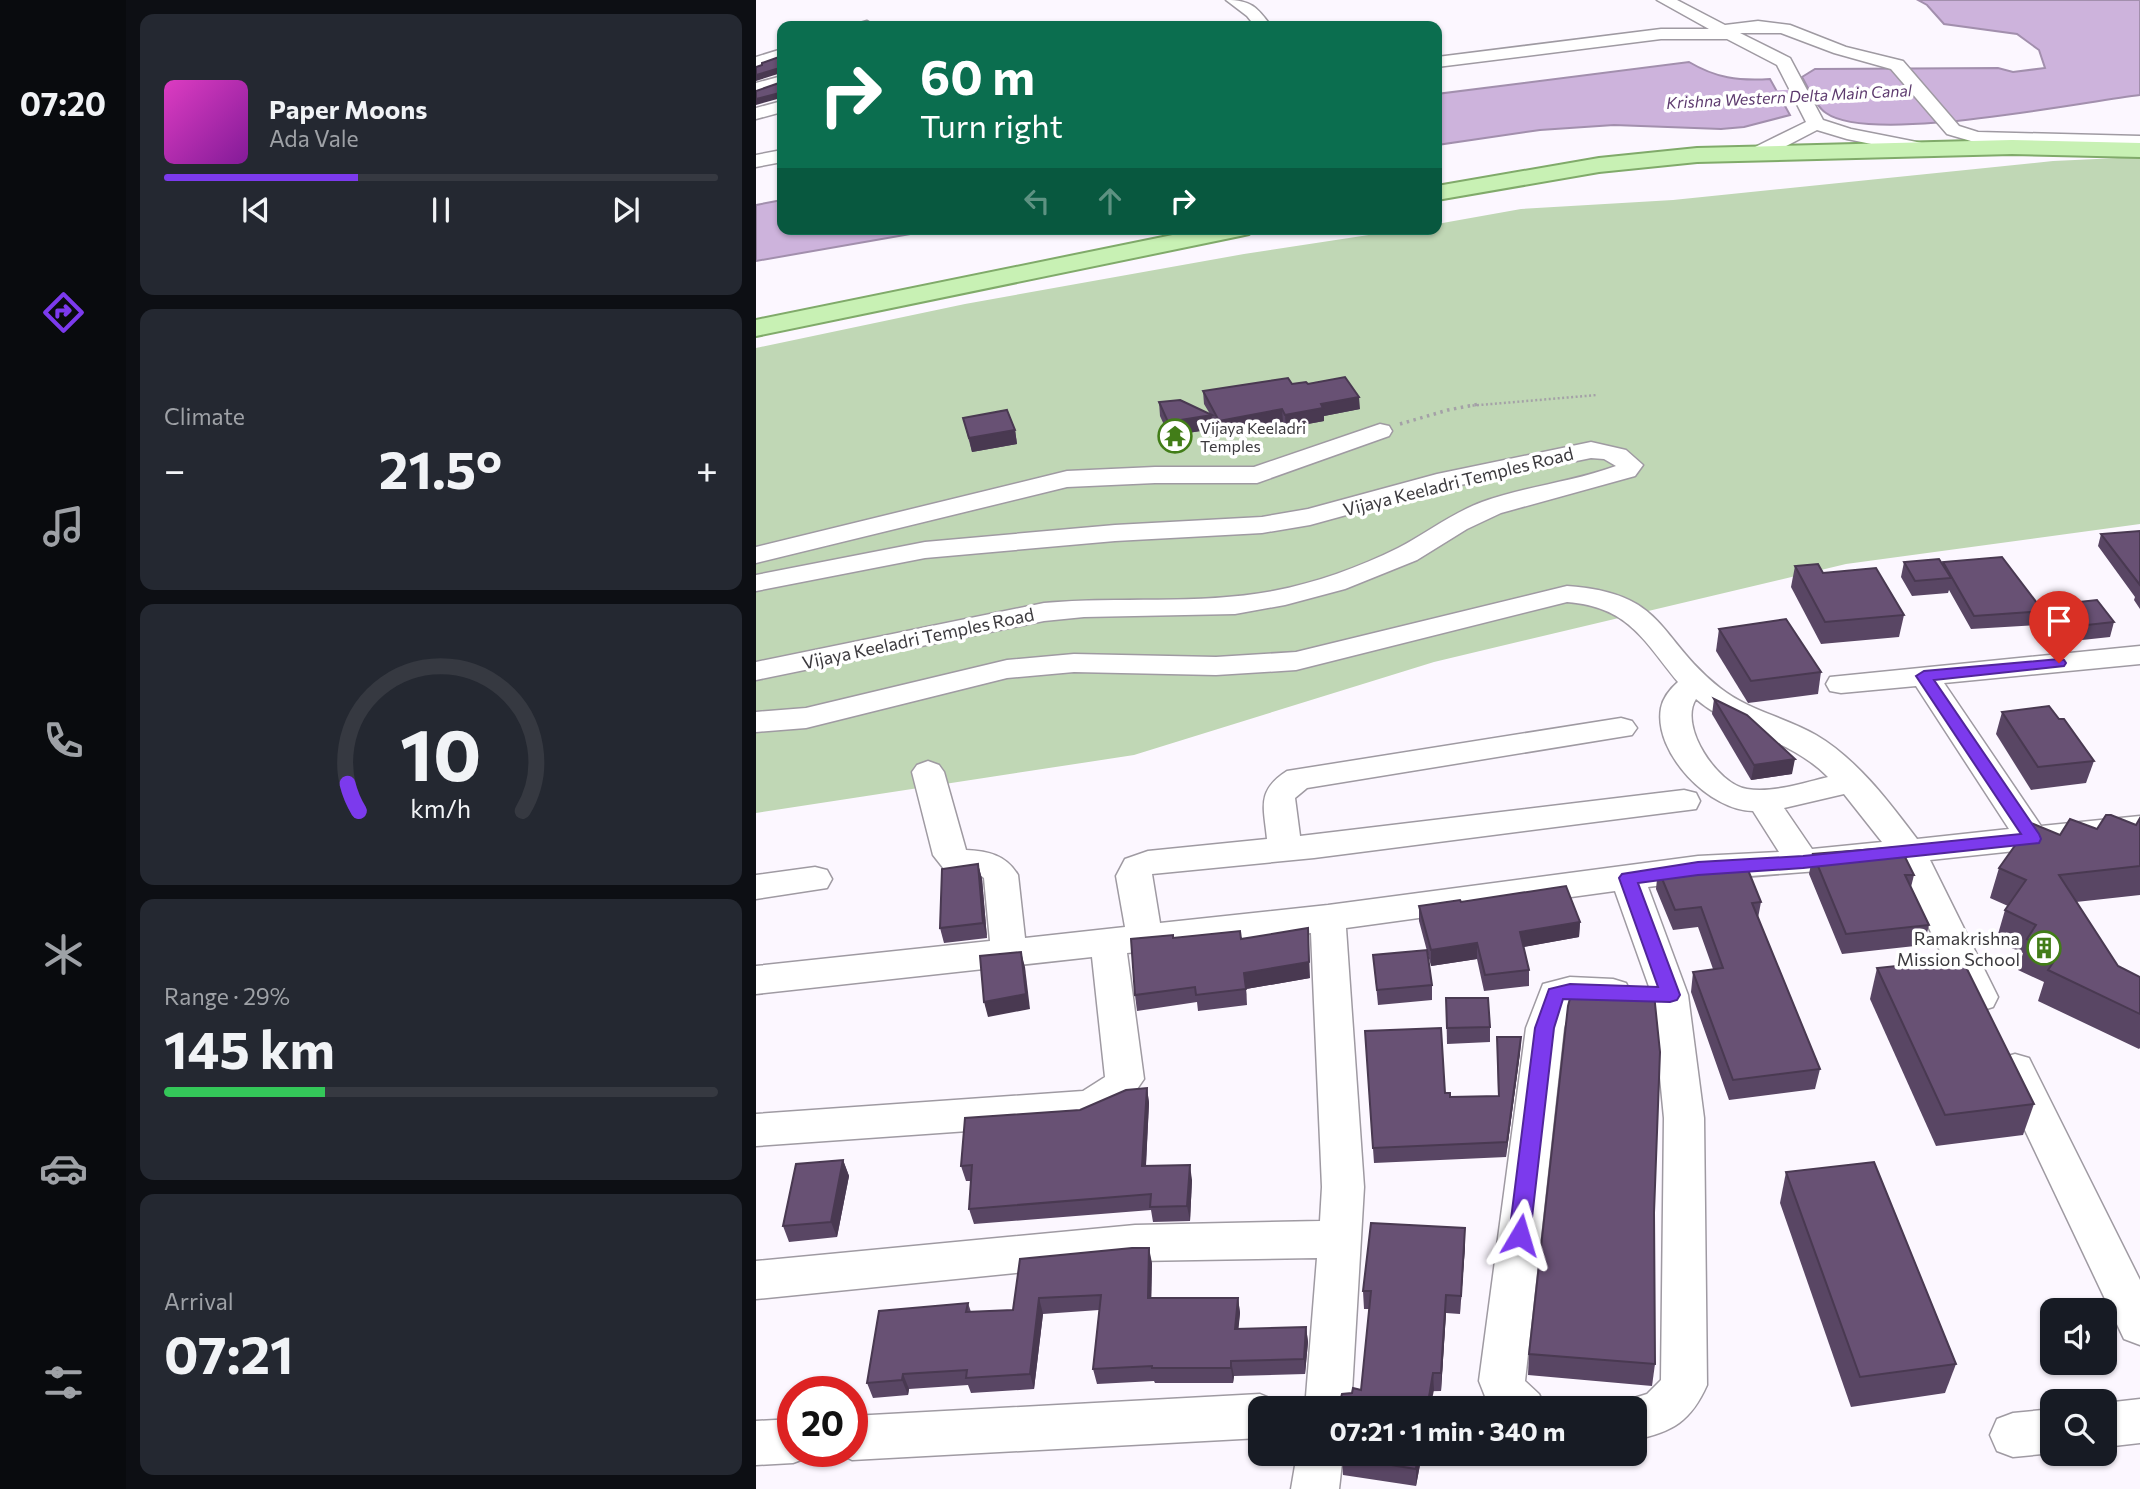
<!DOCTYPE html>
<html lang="en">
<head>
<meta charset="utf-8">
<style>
	body { margin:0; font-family:Commissioner,sans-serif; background:#242831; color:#f1f3f6; height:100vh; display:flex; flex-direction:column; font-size:26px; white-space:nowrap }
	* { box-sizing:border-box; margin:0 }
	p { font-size:23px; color:#9ea1a6 }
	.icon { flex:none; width:38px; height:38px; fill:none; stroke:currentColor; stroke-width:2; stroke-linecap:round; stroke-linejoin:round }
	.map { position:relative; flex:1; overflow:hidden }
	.side { display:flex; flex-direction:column; gap:14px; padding:14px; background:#0d0f14; width:630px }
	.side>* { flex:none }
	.guide { position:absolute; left:21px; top:21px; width:665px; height:214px; border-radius:14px; box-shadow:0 2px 5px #0004; background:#0b6e4f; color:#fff; overflow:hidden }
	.tools { position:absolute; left:1284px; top:1298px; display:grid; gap:14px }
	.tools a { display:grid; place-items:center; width:77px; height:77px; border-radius:14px; background:#171b24; box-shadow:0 2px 5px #0004; font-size:35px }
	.speed { position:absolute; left:21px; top:1376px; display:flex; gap:14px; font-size:35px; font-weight:700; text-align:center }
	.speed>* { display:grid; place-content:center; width:91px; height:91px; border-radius:50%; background:#171b24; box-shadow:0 2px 5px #0004; line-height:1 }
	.speed .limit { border:10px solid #d22; background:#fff; color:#111 }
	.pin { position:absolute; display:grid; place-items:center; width:60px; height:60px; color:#fff; margin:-72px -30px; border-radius:50% 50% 50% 0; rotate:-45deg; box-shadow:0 0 7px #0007 }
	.pin .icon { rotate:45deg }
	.me { position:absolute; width:77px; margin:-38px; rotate:7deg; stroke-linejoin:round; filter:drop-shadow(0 0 5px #0008) }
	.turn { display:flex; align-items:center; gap:24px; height:147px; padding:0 28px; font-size:32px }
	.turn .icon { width:91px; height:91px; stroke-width:2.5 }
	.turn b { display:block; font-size:49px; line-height:60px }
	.lanes { display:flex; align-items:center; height:66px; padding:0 28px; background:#0003; justify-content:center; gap:35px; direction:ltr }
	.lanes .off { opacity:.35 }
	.big { font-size:52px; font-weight:700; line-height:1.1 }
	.side .card { flex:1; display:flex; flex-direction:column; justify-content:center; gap:10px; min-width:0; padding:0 24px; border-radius:14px; background:#242831 }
	.side .dial { align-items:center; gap:0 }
	.dial svg { height:182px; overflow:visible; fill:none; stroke:#363941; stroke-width:7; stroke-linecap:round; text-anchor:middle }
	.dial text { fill:#f1f3f6; stroke:none }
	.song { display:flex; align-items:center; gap:21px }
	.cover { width:84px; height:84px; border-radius:10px; background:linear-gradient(135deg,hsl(310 70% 55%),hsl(290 70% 35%)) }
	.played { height:7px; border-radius:4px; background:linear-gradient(90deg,#7c3aed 35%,#363941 35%) }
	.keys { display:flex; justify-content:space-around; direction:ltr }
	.heat { display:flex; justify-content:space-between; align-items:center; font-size:38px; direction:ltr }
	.charge { height:10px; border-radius:5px; background:linear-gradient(90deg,#34c759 29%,#363941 0) }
	.trip { position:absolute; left:492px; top:1396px; width:399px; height:70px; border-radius:14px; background:#171b24; box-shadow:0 2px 5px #0004; font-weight:700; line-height:70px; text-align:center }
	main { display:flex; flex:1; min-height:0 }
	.tabs { display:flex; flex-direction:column; width:126px; justify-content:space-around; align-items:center; background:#090b0e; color:#9ea1a6 }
	.tabs .icon { width:49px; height:49px }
	.tabs .on { color:#7c3aed }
	.tabs b { font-size:32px; color:#f1f3f6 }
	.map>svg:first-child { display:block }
</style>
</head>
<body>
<main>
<nav class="tabs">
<b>07:20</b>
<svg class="icon on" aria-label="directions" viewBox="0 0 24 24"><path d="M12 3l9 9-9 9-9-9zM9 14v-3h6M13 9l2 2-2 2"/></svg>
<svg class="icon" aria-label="music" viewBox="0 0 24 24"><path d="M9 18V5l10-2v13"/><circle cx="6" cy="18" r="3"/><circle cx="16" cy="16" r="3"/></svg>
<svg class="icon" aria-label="phone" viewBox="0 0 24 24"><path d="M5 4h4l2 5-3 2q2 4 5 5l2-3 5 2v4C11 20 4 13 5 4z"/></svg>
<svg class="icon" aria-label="climate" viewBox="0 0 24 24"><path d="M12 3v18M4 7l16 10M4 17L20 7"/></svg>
<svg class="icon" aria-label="car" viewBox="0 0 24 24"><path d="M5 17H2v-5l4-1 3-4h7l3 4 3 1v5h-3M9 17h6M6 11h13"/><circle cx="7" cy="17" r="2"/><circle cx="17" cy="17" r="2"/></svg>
<svg class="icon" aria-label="filters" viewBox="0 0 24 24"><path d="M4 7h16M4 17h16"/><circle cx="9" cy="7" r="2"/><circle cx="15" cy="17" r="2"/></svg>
</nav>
<section class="side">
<div class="card">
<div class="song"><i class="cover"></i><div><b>Paper Moons</b><p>Ada Vale</p></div></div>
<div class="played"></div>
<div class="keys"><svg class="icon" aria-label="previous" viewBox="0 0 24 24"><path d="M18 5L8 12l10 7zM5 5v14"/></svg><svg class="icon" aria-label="pause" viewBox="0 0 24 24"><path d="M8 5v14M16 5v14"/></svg><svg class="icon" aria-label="next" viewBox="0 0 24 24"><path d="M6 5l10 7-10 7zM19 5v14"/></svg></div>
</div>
<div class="card"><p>Climate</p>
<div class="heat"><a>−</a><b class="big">21.5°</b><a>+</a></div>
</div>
<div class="card dial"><svg viewBox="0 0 100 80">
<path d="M14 69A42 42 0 1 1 86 69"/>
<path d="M14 69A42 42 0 0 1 9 57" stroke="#7c3aed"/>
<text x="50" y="56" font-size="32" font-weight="700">10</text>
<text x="50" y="72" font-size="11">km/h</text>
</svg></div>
<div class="card"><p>Range · 29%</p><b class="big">145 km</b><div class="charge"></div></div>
<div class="card"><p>Arrival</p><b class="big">07:21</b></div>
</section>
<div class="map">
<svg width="1384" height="1489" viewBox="0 0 1384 1489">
	<rect width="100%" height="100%" fill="#fcf7ff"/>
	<path fill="#c0d7b5" d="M1384 157V524L1090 564 678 662 378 755 0 813V348L209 304 488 254 652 229H681V224L765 209 917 200 1297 161Z"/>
	<g fill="#cdb3dc" stroke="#a28fad" stroke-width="2">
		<path d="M1162 0H1384V95C1323 102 1115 145 1070 113 1060 107 1052 87 1046 77L1059 69 1242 68 1257 72 1289 68 1283 50 1261 34 1188 24 1171 5Z"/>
		<path d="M933 62C960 78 982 81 1014 79L1034 115 988 127 965 129 858 125 784 130 681 145V94Z"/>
		<path d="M26 200V229H183L0 261V205Z"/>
	</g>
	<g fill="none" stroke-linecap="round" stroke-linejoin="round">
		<path fill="#cdb3dc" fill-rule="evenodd" d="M1095 87 1103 92 1100 95 985 102 977 97 985 92Z"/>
		<defs>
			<g id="minor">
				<path d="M470 0C495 0 501 7 515 26H499L491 16Z"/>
				<path d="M901 0H921L969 25 1002 21 1034 25 1090 47 1147 61 1203 126 1222 132 1384 136V148L1215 141 1191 134 1135 69 1078 53 1025 33H984L1034 58 1067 120 1095 129 1176 145 1178 149 1176 153 1169 155 1091 139 1061 130 1007 158H993L991 154 993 150 1050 122 1021 65 971 39H905L681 67V57L905 29H953Z"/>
				<path d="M111 21 119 26H102L104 23Z"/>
				<path d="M26 49V59L0 68V57Z"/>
				<path d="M26 76V86L0 94V83Z"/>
				<path d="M26 101V112L0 119V108Z"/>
				<path d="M26 150V162L0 167V155Z"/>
				<path d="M624 424 633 426 636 431 633 436 501 483H399L311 487 0 563V547L311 471 399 467H498Z"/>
				<path d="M835 442 870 450 887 465 879 476 745 513 711 529 661 560 589 589 529 605 479 614 328 617 288 621 0 680V662L288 603C363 596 442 605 517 591 559 583 604 567 642 548 671 533 696 513 726 502 770 486 817 482 860 466L848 459 835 458 685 489 554 525 506 533 359 541 169 558 0 591V575L169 542 359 525 506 517 552 509 681 474Z"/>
				<path d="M811 586C911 593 900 637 964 688 993 711 1029 717 1060 735 1101 759 1133 802 1161 839L1253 829 1160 686 1085 693 1074 691 1070 684 1074 677 1384 646V664L1188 683 1285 826 1384 816V838L1174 860 1242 997 1237 1007 1224 1011 1211 1007 1142 864C1059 873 975 875 892 887L932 995 948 1118 951 1385C935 1421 917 1432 878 1440V1409H859L862 1403 891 1394 905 1380 908 1118 896 995 859 891 590 928 608 1187 595 1409H549L561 1258 379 1261 0 1299V1261L379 1225 564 1221 566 1187 555 933 371 953 388 1079 370 1105 327 1123 0 1146V1114L327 1091 349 1077 336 957 0 994V966L234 941 228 878 224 875 188 869 177 855 156 772 161 765 172 761 183 765 188 772 210 850C232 851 250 855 262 875L269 938 369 927 360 876 369 859 392 851 511 839C508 807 500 791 531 771L865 718 876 721 881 728 876 735 551 788 539 798 544 836 928 790 940 793 944 801 940 809 558 858 396 874 404 923 572 905 942 856 1023 852 997 811C954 811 897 753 905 708 907 698 915 688 922 682 886 638 872 607 811 602L540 670 460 675 318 672 251 678 50 728 0 732V712L50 708 251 660 318 654 460 657 540 652ZM940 699C980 733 1034 738 1072 777 1047 783 1017 793 991 789 962 785 922 726 940 699ZM1088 794 1126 842 1056 849 1028 808Z"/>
				<path d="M59 867 71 870 76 879 71 888 0 899V875Z"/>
				<path d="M814 977 857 979 870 983 875 993 870 1003 857 1007 815 1005 808 1028 769 1381 783 1394 790 1409H734L723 1381 770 1028 787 984Z"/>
				<path d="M1259 1054 1273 1058 1384 1280V1345L1368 1339 1240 1069 1245 1058Z"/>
				<path d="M504 1394 520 1401 524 1409H504V1438L96 1460 78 1451H96V1416Z"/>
				<path d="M1384 1399V1443L1349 1447V1403Z"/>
				<path d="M1297 1409V1453L1257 1457 1241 1451 1234 1435 1241 1419 1257 1413Z"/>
				<path d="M37 1419V1451H56L53 1457 37 1463 0 1465V1421Z"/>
				<path d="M541 1454H587L583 1489H535Z"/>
			</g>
			<g id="major">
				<path d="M1256 140 1384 143V157L1256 154 941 162 843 172 681 200V186L843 158 941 148Z"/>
				<path d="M446 229H496L493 234 484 236 0 336V320Z"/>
			</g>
		</defs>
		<use href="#minor" stroke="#9f9aa2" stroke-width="3"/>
		<use href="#major" stroke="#80aa6a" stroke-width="4"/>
		<path stroke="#a4a1a7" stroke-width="2.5" stroke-dasharray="2 2.5" stroke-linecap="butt" d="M712 406 841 395"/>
		<path stroke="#a4a1a7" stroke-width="3.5" stroke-dasharray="2.5 4.5" stroke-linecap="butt" d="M644 424 692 410 723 404"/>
		<use href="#minor" fill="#fff" fill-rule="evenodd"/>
		<use href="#major" fill="#c8f1b4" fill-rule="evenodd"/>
	</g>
	<g fill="#594664">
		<path d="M536 384H552L604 409 568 416V421L530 428 527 422 464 434 456 419 457 429 413 436 404 416 403 402 454 414 448 404 447 391Z"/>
		<path d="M207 418 259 430 261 444 216 452Z"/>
		<path d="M1384 531V609L1378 600 1379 597 1342 546 1345 534Z"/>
		<path d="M1148 562 1186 564 1187 562 1287 611 1283 625 1215 629 1193 590 1192 593 1156 596 1145 577Z"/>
		<path d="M1039 566 1067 573 1148 615 1143 637 1065 644 1035 587Z"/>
		<path d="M1313 603 1358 622 1354 637 1326 640 1309 617Z"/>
		<path d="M963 629 1065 672 1062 694 992 703 960 651Z"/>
		<path d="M958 699 1036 774 995 780 956 714Z"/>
		<path d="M1246 712 1303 719 1338 761 1330 783 1275 790 1240 734Z"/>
		<path d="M1384 818V895L1320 902 1362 966 1384 977V1048L1383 1049 1282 1001 1288 982 1262 970 1267 953 1240 941 1249 910 1252 906 1234 898 1243 868 1304 835 1341 829 1380 825Z"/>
		<path d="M1057 854 1158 875 1155 887 1173 925 1168 945 1086 954 1053 874Z"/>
		<path d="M222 864 226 879 231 938 188 943 184 928Z"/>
		<path d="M902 869 1005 902 1002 918 1064 1069 1059 1089 973 1100 935 992 937 972 957 969 942 927 917 930 900 889Z"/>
		<path d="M705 902 824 922 823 937 767 947 773 970V986L728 991 721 959 675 966 663 921V906Z"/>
		<path d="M418 938 485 939 554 978 490 989 491 1005 442 1011 441 1002 381 1011 379 995Z"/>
		<path d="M617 955 676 985V1000L622 1005Z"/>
		<path d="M1121 968 1278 1104 1267 1135 1180 1146 1114 999Z"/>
		<path d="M690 998 734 1027V1042L691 1044Z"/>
		<path d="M609 1031 694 1097 742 1096 741 1037H765L764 1053 750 1157 618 1163Z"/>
		<path d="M391 1088 393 1103 390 1166 436 1180 434 1221 397 1222 395 1210 218 1224 213 1209 215 1181H210L205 1166 324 1110Z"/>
		<path d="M87 1160 93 1176 81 1237 33 1242 27 1226Z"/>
		<path d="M1030 1172 1200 1364 1189 1393 1095 1407 1024 1203Z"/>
		<path d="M898 1213 899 1364 896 1386 772 1375 773 1354Z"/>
		<path d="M709 1246 704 1314 690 1313 685 1391 596 1393 605 1390 613 1309H608L607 1291Z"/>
		<path d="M264 1259 396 1263 395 1298H482L484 1313 482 1329 550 1327 552 1342 549 1374 478 1376 477 1383H399L398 1381 341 1384 337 1369 343 1310 287 1314 278 1389 215 1393 212 1385 153 1389 152 1395 117 1398 111 1383 212 1303 215 1312 257 1310Z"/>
		<path d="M666 1454 660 1486 587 1475 586 1457Z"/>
	</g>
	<g fill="#493951">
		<path d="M24 68 25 73 0 81V75Z"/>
		<path d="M24 93 25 98 0 105V99Z"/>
		<path d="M603 397 604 409 568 416V421L530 428 529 415 565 404Z"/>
		<path d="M526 409 527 422 464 434 463 421Z"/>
		<path d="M456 415 457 429 413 436 412 422Z"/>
		<path d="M259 430 261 444 216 452 213 438Z"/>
		<path d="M1039 759 1036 774 995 780 998 765Z"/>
		<path d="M222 864 226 879 231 938 227 923Z"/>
		<path d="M824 922 823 937 763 948 764 932Z"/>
		<path d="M552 928 554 978 490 989 491 1005 488 973Z"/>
		<path d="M721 943V959L675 966V950Z"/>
		<path d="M265 952 269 967 274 1009 232 1017 228 1002Z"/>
		<path d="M765 1037 764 1053 750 1157 751 1142Z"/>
		<path d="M391 1088 393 1103 389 1182 386 1166Z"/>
		<path d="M87 1160 93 1176 81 1237 75 1222Z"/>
		<path d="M434 1165 436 1180 434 1221 431 1206Z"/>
		<path d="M709 1228V1246L704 1314 705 1296Z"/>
		<path d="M393 1248 396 1263 395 1314 392 1298Z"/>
		<path d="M690 1295V1313L685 1391V1373Z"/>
		<path d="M283 1298 287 1314 278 1389 274 1374Z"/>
		<path d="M482 1298 484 1313 481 1344 479 1329Z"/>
		<path d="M550 1327 552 1342 549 1374 548 1359Z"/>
		<path d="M475 1361 478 1376 477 1383 475 1368Z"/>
		<path d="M677 1373 678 1390 674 1409H671Z"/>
		<path d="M147 1374 153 1389 152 1395 146 1380Z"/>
		<path d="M662 1454H666L660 1486V1469Z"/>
	</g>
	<g fill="#685174" stroke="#493951" stroke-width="2">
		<path d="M26 56V70L24 68 0 75V67L6 65V63Z"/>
		<path d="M26 82V96L24 93 0 99V91Z"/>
		<path d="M589 377 603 397 565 404 567 408 529 415 526 409 463 421 447 391 532 378 536 384 550 382 552 384Z"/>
		<path d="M424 400 456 415 412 422 403 402Z"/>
		<path d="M251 410 259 430 213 438 207 418Z"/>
		<path d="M1384 531V585L1345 534Z"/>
		<path d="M1246 557 1287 611 1218 616 1187 562Z"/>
		<path d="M1183 559 1195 578 1159 581 1148 562Z"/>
		<path d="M1062 564 1067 573 1120 568 1148 615 1069 622 1039 566Z"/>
		<path d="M1341 600 1358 622 1331 625 1313 603Z"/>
		<path d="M1030 619 1065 672 995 681 963 629Z"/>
		<path d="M958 699 991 715 1039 759 998 765Z"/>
		<path d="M1293 706 1303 719H1308L1338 761 1282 767 1246 712Z"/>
		<path d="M1350 815H1355L1380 825 1384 818V866L1303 875 1362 966 1384 977V1014L1292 970 1303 954 1271 939 1280 925 1249 910 1270 880 1243 868 1275 823 1304 835 1314 819 1341 829Z"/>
		<path d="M1144 847 1158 875H1149L1173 925 1090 934 1057 854Z"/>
		<path d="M988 860 1005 902 996 903 1064 1069 977 1080 937 972 967 968 945 907 919 910 902 869Z"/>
		<path d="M222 864 227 923 184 928 186 869Z"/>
		<path d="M810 886 824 922 764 932 773 970 729 975 721 943 675 950 663 906 704 900 705 902Z"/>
		<path d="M552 928 553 962 488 973 490 989 440 995 439 987 379 995 375 939 417 935V938L484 931 485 939Z"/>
		<path d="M671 950 676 985 621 990 617 955Z"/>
		<path d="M265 952 270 994 228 1002 224 956Z"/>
		<path d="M1206 959 1278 1104 1189 1115 1121 968Z"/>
		<path d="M817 987 898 994 904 1052 898 1213 899 1364 773 1354 812 1006Z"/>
		<path d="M690 998H732L734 1027 691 1028Z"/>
		<path d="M685 1028 689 1093H694V1097L743 1096 741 1037H765L751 1142 617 1148 609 1031Z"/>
		<path d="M391 1088 386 1166 434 1165 431 1206 394 1207 395 1194 213 1209 216 1165 205 1166 209 1118 324 1110 370 1090Z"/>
		<path d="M87 1160 75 1222 27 1226 40 1164Z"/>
		<path d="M1118 1162 1200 1364 1104 1377 1030 1172Z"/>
		<path d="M615 1223 709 1228 705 1296 690 1295 685 1373H677L671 1409H582L586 1394 596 1393 597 1388 605 1390 615 1291H607Z"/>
		<path d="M376 1248H393L392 1298H482L479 1329 550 1327 548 1359 475 1361V1368H396V1366L337 1369 345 1295 283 1298 274 1374 210 1378 211 1370 147 1374 146 1380 111 1383 123 1311 212 1303 210 1312 257 1310 264 1259Z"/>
		<path d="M586 1454H662L660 1469 586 1457Z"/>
	</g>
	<path fill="#7c3aed" stroke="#51269a" stroke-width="2" d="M1303 659 1308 660 1310 663 1308 666 1178 680 1283 834 1285 839 1283 843 1047 868 942 875 882 883 924 995 921 1000 914 1002 807 999 798 1028 774 1235 771 1242 764 1244 756 1242 753 1235 779 1028 793 989 814 984 902 987 863 878 866 874 942 862 1047 856 1265 834 1160 676 1168 671Z"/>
	<defs>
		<symbol id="temple-ring" viewBox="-11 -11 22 22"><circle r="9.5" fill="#fff" stroke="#427d18" stroke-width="1.5"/><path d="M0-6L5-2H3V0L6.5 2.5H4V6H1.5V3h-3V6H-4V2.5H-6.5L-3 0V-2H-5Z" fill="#427d18"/></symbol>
		<symbol id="building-ring" viewBox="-11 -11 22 22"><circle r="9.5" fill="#fff" stroke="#427d18" stroke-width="1.5"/><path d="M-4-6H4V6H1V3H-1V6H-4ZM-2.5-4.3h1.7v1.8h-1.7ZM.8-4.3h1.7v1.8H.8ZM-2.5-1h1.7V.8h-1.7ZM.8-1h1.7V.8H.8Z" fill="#427d18"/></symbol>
	</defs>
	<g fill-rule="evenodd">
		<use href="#temple-ring" x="400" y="417" width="38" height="38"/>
		<use href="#building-ring" x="1269" y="929" width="38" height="38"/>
	</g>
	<g text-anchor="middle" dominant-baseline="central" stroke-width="7" stroke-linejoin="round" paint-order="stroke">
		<g font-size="16" font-style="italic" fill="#5d3a6e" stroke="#fff">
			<text transform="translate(1033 96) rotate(-3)">Krishna Western Delta Main Canal</text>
		</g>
		<g font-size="16" fill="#3c3a3e" stroke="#fff" text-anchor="start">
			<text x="444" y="427">Vijaya Keeladri<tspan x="444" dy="18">Temples</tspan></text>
		</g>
		<g font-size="18" fill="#3c3a3e" stroke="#fff">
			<text transform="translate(702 481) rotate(-14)">Vijaya Keeladri Temples Road</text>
			<text transform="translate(162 638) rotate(-12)">Vijaya Keeladri Temples Road</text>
		</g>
		<g font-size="18" fill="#3c3a3e" stroke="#fff" text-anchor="end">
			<text x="1264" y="938">Ramakrishna<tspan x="1264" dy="21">Mission School</tspan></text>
		</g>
	</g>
</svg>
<div class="tools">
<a><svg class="icon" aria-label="sound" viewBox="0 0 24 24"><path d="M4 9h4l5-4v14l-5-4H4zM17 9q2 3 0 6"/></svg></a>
<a><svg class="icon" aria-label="search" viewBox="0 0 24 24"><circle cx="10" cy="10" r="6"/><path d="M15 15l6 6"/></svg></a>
</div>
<div class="speed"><div class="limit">20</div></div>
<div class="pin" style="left:1303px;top:663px;background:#d93025"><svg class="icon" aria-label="arrive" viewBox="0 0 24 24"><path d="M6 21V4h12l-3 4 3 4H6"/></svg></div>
<svg class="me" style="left:764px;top:1235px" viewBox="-20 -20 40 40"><path d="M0-17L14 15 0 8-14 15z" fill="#7c3aed" stroke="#fff" stroke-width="4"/></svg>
<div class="trip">07:21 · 1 min · 340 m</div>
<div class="guide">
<div class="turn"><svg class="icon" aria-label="right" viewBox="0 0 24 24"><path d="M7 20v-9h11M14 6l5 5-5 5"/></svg><div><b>60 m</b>Turn right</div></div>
<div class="lanes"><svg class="icon off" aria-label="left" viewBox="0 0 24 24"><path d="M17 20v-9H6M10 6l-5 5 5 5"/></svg><svg class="icon off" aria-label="ahead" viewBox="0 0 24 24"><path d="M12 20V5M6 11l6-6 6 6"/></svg><svg class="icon" aria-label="right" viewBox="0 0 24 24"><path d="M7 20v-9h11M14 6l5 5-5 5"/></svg></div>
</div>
</div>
</main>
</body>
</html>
